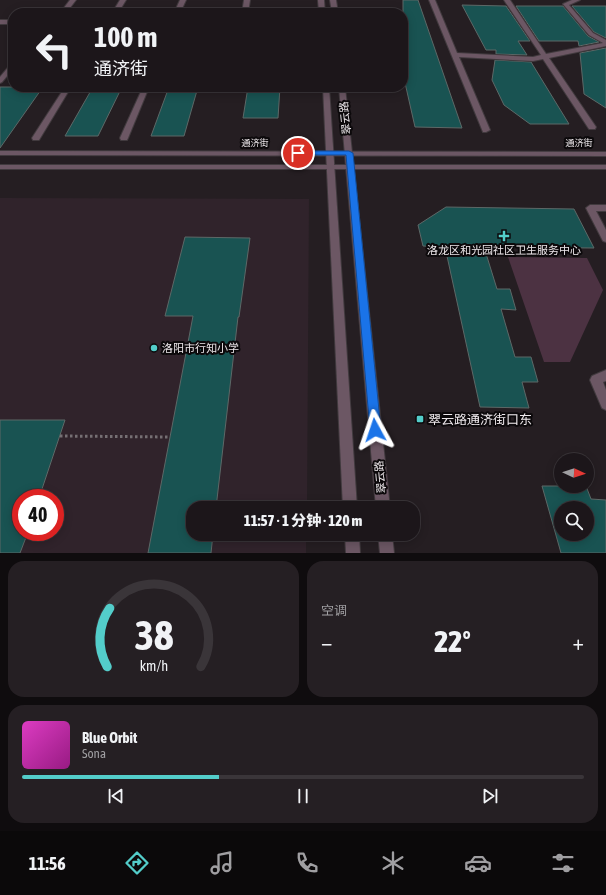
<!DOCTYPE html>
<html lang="zh">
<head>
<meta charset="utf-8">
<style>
	body { margin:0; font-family:"Asap Condensed","Noto Sans SC",sans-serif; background:#251f23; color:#f1f3f6; height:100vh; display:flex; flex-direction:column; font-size:15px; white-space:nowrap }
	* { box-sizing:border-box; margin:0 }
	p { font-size:13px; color:#a09fa2 }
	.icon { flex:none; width:22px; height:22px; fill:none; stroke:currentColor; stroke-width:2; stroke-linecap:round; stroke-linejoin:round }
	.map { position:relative; height:553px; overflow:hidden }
	.side { display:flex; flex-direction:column; gap:8px; padding:8px; background:#0f0c0e; flex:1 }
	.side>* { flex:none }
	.guide { position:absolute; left:8px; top:8px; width:400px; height:84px; border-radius:16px; box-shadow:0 2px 10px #0003,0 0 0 1px #3a3539; background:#1c161a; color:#f1f3f6; overflow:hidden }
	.needle { width:26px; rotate:94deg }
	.tools { position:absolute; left:554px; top:453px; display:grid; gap:8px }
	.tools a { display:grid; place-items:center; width:40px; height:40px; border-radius:50%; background:#1c161a; box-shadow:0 2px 10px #0003,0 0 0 1px #3a3539; font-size:20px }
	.speed { position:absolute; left:12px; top:489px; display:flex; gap:8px; font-size:20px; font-weight:700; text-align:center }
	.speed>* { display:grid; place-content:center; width:52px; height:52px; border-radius:50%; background:#1c161a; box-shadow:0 2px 10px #0003,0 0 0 1px #3a3539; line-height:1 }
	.speed .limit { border:6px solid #d22; background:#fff; color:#111 }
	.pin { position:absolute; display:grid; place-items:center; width:34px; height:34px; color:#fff; margin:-17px; border:2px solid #fff; border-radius:50%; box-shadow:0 1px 4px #0007 }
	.me { position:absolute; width:44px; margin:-22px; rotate:355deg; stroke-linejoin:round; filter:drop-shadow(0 0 3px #0008) }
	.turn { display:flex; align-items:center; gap:14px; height:84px; padding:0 20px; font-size:18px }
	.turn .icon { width:52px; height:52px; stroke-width:2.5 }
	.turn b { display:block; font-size:28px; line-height:34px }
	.big { font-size:30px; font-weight:800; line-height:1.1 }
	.side .card { flex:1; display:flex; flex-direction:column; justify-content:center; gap:6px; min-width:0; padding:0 14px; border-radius:16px; background:#251f23 }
	.side .dial { align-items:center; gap:0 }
	.dial svg { height:104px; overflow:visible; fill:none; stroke:#3a3539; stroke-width:7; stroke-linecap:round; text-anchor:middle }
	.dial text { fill:#f1f3f6; stroke:none }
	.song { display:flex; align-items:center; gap:12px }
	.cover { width:48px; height:48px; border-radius:6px; background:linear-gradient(135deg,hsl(310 70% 55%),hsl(310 70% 35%)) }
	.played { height:4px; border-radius:2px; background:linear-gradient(90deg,#53cdca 35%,#3a3539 35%) }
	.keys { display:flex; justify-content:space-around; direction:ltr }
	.heat { display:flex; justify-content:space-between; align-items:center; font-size:22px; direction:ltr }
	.side .tiles { flex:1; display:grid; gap:8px; grid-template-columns:1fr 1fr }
	.card:last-child { grid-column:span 2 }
	.trip { position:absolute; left:186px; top:501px; width:234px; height:40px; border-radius:16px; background:#1c161a; box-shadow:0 2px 10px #0003,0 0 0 1px #3a3539; font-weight:800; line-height:40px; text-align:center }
	.tab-bar { display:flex; height:64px; justify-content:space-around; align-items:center; background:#0b090a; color:#a09fa2 }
	.tab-bar .icon { width:28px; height:28px }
	.tab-bar .active { color:#53cdca }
	.tab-bar b { font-size:18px; color:#f1f3f6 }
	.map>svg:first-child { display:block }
</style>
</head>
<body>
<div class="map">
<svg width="606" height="553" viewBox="0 0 606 553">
	<rect width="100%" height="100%" fill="#251e22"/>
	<path fill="#30232b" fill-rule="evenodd" d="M0 198 309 199 307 508H193V534H306V553H0ZM21 498H55V532H21Z"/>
	<path fill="#4c3242" d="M508 257 587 258 603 290 570 362H544Z"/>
	<g fill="#195352" stroke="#5d6867" fill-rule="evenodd">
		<path d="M403 0H418L462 128 415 127 403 74Z"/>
		<path d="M462 5 506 6 530 41H518L527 55 496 54V50H486Z"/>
		<path d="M516 6H563L588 36 599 42 579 46 578 41H539Z"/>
		<path d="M572 6H606V38L594 32Z"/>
		<path d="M606 48V108L584 94 580 53Z"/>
		<path d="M495 60 531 62 569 124H530L504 105 492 80Z"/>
		<path d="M0 87H43L0 148Z"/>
		<path d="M93 87H122L98 136H65Z"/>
		<path d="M169 87H198L184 136H151Z"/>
		<path d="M248 87H280L278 118H243Z"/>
		<path d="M446 207 574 209 594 248 484 247 497 289H510L516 310 501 309 515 357H531L538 382H522L529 408 480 407 445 247 423 246 418 225Z"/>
		<path d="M185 237 250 238 239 317H238L216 508H193V534H213L211 553H148L193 316H165Z"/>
		<path d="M0 420H65L39 498H21V532H28L20 553H0Z"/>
		<path d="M542 486H586L591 499 606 500V553H561ZM561 508H587V534H561Z"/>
	</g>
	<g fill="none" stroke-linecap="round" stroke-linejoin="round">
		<defs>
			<g id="service">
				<path d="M70 0H76L66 13H60Z"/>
				<path d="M120 0H126L118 13H112Z"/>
				<path d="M180 0H186L180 13H174Z"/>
				<path d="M244 0H250L248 13H242Z"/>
				<path d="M429 0H435L457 53 533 57 541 55 504 0H510L546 54 603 43 589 35 563 4 572 0H580L569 5 593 33 606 40V46L549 58 596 127 595 129H589L543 59 533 61 459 57 490 130 486 132H483Z"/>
				<rect x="0" y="20" width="13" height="4"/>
				<path d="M13 63V69L2 82 0 83V77L11 64Z"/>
				<path d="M65 87H71L39 140H33L32 138Z"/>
				<path d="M143 87H149L128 138 127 140H121L120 138Z"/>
				<path d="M590 205H606V211H596L606 230V242L603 241 586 208Z"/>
				<path d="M606 370V381L603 382 606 390V410L602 408 590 380 592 376Z"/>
			</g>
			<g id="minor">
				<path d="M0 151 606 152V156L0 155Z"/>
				<rect x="0" y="165" width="606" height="4"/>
			</g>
			<g id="tertiary">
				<path d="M318 0H324L325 13H319Z"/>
				<path d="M330 0H336L338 13H332Z"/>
				<path d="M323 87H329L357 508H343Z"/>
				<path d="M339 87H345L390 508H376Z"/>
				<path d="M345 534H359L360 553H346Z"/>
				<path d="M378 534H392L394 553H380Z"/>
			</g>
		</defs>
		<use href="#service" stroke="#413a3e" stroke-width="2"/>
		<use href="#minor" stroke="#413a3e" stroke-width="2"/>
		<use href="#tertiary" stroke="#413a3e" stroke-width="2"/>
		<path stroke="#756f73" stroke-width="3" stroke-dasharray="2.5 2.5" stroke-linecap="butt" d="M60 436 170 437"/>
		<use href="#service" fill="#6c5764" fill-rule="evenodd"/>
		<use href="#minor" fill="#6c5764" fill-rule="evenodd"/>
		<use href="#tertiary" fill="#6c5764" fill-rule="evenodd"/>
	</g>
	<path fill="#1a73e8" stroke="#114b97" d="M296 151H349L353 153 381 430 379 434 375 436 371 434 370 430 346 155H298L296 154Z"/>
	<g fill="#53cdca" stroke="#0c090b" stroke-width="1.5">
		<path d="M502 230h4v4h4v4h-4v4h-4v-4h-4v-4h4z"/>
		<circle cx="154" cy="348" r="4"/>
		<rect x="416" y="415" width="8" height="8" rx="2"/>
	</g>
	<g text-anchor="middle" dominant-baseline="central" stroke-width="4" stroke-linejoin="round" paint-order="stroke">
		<g font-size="9" fill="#ede8eb" stroke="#0c090b">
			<text x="255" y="143">通济街</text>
			<text x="579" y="143">通济街</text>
		</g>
		<g font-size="11" fill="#ede8eb" stroke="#0c090b">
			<text transform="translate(345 118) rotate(-96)">翠云路</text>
			<text transform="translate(380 477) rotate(-95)">翠云路</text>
		</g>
		<g font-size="11" fill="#ede8eb" stroke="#0c090b">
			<text x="504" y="250">洛龙区和光园社区卫生服务中心</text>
			<text x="162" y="348" text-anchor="start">洛阳市行知小学</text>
		</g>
		<g font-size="13" fill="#ede8eb" stroke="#0c090b" text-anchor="start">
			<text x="428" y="419">翠云路通济街口东</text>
		</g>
	</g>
</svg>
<div class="tools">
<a><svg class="needle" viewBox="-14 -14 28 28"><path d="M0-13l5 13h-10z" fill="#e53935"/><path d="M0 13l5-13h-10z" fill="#a09fa2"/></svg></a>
<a><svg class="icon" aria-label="search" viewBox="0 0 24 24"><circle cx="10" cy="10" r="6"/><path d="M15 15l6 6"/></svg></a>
</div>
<div class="speed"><div class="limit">40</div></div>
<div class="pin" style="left:298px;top:153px;background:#d93025"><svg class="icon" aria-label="arrive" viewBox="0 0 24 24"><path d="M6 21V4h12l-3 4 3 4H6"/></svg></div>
<svg class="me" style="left:375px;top:430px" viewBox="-20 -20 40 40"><path d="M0-17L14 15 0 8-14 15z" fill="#1a73e8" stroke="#fff" stroke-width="4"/></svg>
<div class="trip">11:57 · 1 分钟 · 120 m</div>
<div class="guide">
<div class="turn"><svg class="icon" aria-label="left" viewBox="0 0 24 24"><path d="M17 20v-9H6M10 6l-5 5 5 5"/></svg><div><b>100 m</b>通济街</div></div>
</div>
</div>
<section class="side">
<div class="tiles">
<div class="card dial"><svg viewBox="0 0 100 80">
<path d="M14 69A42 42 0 1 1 86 69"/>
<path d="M14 69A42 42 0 0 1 16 24" stroke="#53cdca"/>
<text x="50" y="56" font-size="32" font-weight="700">38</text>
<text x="50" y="72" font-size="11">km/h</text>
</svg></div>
<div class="card"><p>空调</p>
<div class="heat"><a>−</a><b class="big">22°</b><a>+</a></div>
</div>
<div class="card">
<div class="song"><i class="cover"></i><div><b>Blue Orbit</b><p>Sona</p></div></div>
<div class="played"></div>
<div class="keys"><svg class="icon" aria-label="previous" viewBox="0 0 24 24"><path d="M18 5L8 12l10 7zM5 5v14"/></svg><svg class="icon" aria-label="pause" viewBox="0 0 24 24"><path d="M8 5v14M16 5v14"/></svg><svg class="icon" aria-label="next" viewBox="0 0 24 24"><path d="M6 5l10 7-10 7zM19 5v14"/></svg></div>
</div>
</div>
</section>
<nav class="tab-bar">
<b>11:56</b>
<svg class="icon active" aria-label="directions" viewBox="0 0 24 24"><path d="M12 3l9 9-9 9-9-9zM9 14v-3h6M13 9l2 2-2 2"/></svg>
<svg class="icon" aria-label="music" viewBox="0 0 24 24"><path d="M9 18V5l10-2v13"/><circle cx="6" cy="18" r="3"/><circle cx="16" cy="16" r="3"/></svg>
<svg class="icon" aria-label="phone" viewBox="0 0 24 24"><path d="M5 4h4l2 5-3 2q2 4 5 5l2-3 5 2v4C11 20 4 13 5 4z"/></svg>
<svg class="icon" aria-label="climate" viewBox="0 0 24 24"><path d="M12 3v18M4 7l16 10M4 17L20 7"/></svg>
<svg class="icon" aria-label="car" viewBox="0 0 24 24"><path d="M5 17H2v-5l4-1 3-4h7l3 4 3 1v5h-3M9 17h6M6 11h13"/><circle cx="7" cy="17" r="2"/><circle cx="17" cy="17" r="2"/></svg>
<svg class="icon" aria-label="filters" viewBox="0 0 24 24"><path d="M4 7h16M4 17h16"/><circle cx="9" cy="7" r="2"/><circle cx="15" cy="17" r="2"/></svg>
</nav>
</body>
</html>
